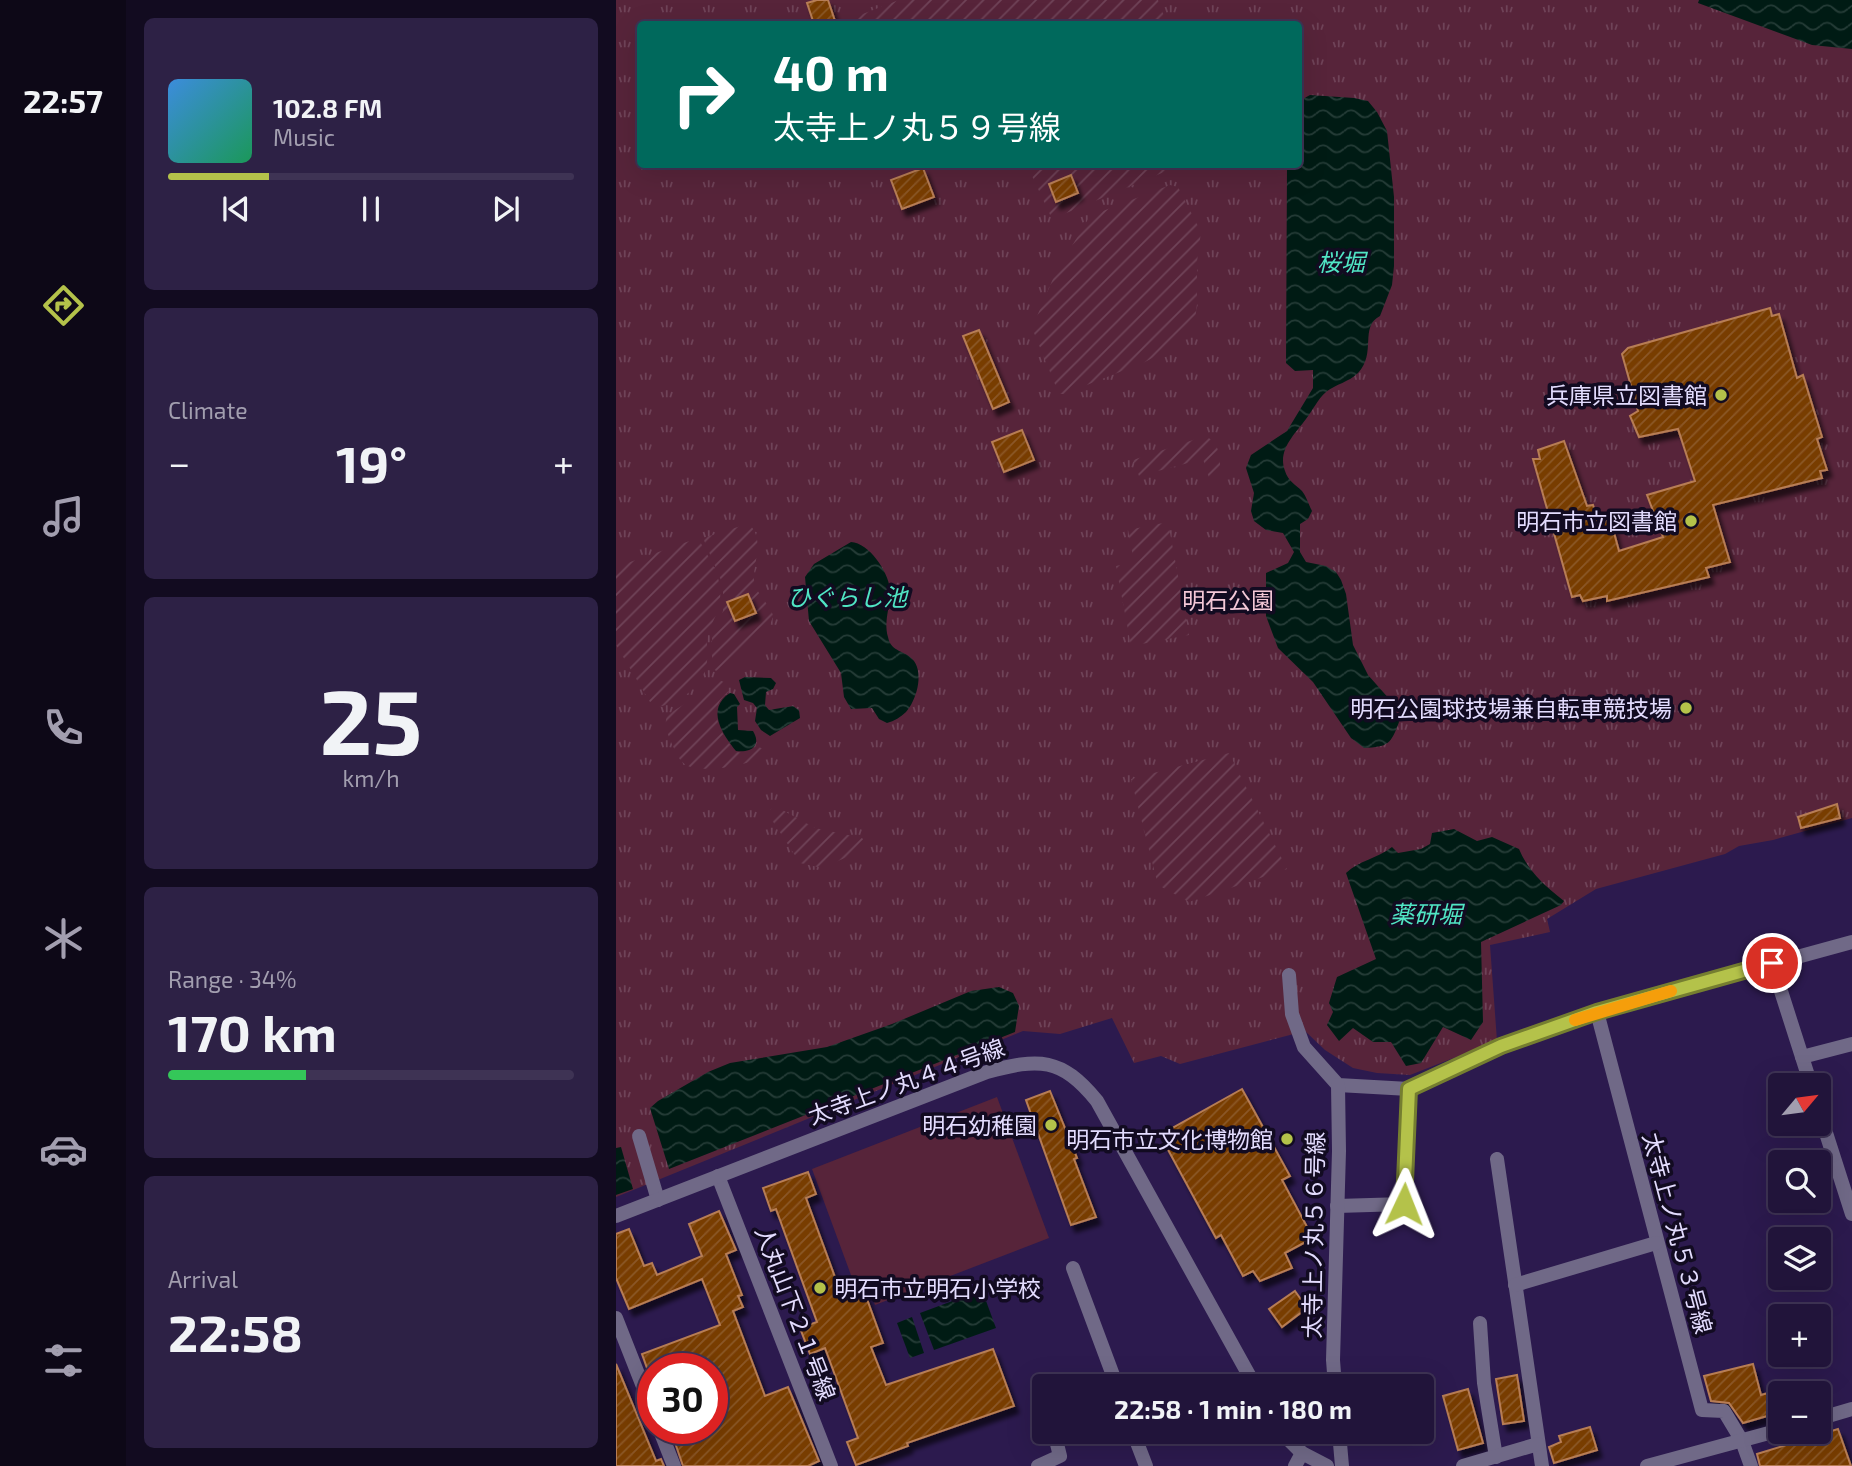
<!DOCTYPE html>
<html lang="en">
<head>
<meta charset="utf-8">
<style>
	body { margin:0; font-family:"Exo 2","Noto Sans JP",sans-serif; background:#2d2145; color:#f1f3f6; height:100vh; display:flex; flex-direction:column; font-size:26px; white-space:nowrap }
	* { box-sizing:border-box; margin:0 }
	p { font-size:23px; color:#a29eaf }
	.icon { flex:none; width:38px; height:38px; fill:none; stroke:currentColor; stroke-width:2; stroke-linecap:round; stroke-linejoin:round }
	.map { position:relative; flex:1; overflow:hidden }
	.details { display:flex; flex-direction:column; gap:18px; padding:18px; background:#120b20; width:490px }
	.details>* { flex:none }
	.hud { position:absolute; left:21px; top:21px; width:665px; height:147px; border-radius:7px; box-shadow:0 7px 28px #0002,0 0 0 2px #3e3354; background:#00695c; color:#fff; overflow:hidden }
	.needle { width:46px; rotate:61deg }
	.fabs { position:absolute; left:1152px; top:1073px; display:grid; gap:14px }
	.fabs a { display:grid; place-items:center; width:63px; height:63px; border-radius:7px; background:#21143a; box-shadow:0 7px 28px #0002,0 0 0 2px #3e3354; font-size:35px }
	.speed { position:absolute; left:21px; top:1353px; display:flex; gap:14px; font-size:35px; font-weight:700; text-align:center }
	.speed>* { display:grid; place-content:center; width:91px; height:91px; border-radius:50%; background:#21143a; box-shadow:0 7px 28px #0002,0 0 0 2px #3e3354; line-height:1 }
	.speed .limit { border:10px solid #d22; background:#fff; color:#111 }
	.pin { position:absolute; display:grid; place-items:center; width:60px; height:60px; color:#fff; margin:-30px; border:4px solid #fff; border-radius:50%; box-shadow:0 2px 7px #0007 }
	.me { position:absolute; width:77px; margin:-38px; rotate:2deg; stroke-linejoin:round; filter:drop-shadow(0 0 5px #0008) }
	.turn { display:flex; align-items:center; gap:24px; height:147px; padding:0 21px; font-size:32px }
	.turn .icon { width:91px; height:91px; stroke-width:2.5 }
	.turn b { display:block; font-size:49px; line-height:60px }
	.big { font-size:52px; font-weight:700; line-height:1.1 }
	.details .card { flex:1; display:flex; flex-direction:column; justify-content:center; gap:10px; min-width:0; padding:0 24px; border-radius:10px; background:#2d2145 }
	.details .dial { align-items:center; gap:0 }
	.dial b { font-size:91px; line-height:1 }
	.song { display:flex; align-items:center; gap:21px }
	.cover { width:84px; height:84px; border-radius:10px; background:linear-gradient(135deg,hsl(210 70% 55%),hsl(150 70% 35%)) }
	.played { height:7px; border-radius:4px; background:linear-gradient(90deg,#b4c24a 25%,#3e3354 25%) }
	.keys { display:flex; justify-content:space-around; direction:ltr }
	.heat { display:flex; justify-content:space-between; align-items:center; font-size:38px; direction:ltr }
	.charge { height:10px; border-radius:5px; background:linear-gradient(90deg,#34c759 34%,#3e3354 0) }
	.trip { position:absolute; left:416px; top:1374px; width:402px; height:70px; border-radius:7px; background:#21143a; box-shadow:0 7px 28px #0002,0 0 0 2px #3e3354; font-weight:700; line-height:70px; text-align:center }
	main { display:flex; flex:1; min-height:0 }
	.tabs { display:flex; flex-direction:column; width:126px; justify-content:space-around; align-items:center; background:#0d0817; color:#a29eaf }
	.tabs .icon { width:49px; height:49px }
	.tabs .current { color:#b4c24a }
	.tabs b { font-size:32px; color:#f1f3f6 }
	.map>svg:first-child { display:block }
</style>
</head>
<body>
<main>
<nav class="tabs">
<b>22:57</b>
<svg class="icon current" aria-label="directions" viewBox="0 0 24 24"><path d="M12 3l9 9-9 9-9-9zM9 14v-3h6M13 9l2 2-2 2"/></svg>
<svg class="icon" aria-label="music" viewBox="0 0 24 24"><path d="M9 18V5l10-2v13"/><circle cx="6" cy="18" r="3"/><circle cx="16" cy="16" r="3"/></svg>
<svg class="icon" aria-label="phone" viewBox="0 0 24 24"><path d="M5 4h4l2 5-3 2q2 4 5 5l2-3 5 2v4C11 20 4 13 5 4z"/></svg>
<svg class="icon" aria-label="climate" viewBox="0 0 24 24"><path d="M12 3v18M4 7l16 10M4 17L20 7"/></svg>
<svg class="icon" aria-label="car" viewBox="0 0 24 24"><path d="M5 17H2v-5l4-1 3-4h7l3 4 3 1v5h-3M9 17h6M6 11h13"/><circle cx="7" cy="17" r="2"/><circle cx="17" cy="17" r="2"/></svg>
<svg class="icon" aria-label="filters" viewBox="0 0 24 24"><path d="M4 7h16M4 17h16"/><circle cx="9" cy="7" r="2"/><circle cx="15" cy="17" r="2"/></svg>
</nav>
<section class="details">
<div class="card">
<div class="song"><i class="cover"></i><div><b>102.8 FM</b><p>Music</p></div></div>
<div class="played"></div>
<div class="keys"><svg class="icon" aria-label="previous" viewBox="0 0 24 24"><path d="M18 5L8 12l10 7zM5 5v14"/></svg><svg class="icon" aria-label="pause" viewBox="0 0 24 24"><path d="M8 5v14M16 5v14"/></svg><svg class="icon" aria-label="next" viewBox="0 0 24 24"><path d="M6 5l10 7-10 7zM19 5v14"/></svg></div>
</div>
<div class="card"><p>Climate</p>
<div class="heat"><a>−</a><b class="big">19°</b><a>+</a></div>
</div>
<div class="card dial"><b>25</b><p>km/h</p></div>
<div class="card"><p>Range · 34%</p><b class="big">170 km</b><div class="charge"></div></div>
<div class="card"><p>Arrival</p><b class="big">22:58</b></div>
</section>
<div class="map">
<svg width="1236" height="1466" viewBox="0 0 1236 1466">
	<defs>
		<pattern id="park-tufts" width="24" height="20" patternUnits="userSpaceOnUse" patternTransform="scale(1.75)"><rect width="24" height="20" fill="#57243a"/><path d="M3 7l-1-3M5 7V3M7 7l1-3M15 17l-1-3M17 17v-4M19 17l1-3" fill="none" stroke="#6f4358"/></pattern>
		<pattern id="garden-furrows" width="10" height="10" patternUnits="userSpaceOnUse" patternTransform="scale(1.75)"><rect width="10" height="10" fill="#57243a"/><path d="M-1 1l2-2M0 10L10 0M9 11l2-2" fill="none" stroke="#6f4358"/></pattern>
		<pattern id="water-waves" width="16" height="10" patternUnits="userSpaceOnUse" patternTransform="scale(1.75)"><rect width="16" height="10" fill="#001b14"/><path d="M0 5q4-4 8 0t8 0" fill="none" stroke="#253c37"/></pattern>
		<pattern id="building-hatch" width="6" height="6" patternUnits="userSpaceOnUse" patternTransform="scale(1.75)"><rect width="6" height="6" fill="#783c01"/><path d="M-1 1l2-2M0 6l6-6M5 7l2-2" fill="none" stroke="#8b5827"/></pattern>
		<filter id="shadow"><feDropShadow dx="4.5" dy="7" stdDeviation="2" flood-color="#0009"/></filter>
	</defs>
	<rect width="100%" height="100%" fill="#2c1a4e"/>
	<path fill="#57243a" d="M381 1097 433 1238 259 1305 251 1283 239 1286 196 1169Z"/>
	<path fill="url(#park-tufts)" fill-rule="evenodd" d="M0 0H1236V818L1157 840 1123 846 1109 854 980 889 931 919 934 932 874 945 881 1041 794 1075 761 1073 737 1068 709 1050 689 1031 564 1064 545 1056 518 1063 496 1018 444 1034 407 1031 0 1197ZM24 24H682V164H24Z"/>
	<g fill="url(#garden-furrows)">
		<path d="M283 0H542L551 24H233L231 20Z"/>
		<path d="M411 165H565L436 219Z"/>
		<path d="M554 185 562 187 585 232 581 262V304L579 321 562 344 529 362 448 394H443L416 328 439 274 474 216Z"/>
		<path d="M589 436C606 443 605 463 603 479L595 484 587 459 523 476 517 460Z"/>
		<path d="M552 522 573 635 515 646 500 566 518 562 512 530Z"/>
		<path d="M128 525H134C149 541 137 562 138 580 139 592 153 604 157 615 153 639 123 664 100 671L96 667V638L107 611V585L87 538Z"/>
		<path d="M82 538C90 553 103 572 104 588 106 611 98 615 92 635 90 643 92 653 91 662 88 686 64 703 42 707L34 702 0 645V567Z"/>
		<path d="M103 680 108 682 113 692C88 709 106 735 120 752L131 753 141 746 147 749 148 753C139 766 85 774 70 765 62 760 59 750 55 742 51 732 48 726 51 715L83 695 96 682Z"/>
		<path d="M613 753 671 869 573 902 542 885 515 779Z"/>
		<path d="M161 807 199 828 246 838 251 844 247 850 206 868 184 863 152 814 155 809Z"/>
	</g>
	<g fill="url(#water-waves)">
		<path d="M1083 0H1236V49L1196 45 1082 3Z"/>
		<path d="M694 95 738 98 752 101 761 112 771 131 778 197V266L776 285 764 316C743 327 761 353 742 373 733 382 720 384 710 392 701 400 697 410 690 419 679 434 661 450 669 471 672 481 680 485 686 491 690 496 693 505 696 511L692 519 684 524V552L690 562 710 566 720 572 725 580 730 594 737 645 752 675 775 701 783 722C775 744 772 747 748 748L735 738 697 682 662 648 650 616V573L672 563 678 552 667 533 650 530 638 521 635 511 638 493 630 468 635 455 671 431 697 388V370L679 371 670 363 671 165 682 164 683 101Z"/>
		<path d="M235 542C253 543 272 571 274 589 276 603 267 619 272 637 275 653 290 650 298 661 308 675 300 701 290 712 285 717 278 721 271 723L263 719 256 708 235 709 228 697 225 673 193 621 189 577 198 564Z"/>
		<path d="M129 677 155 678 160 683 157 689 150 692 149 705 153 710 177 706 183 710 184 718 154 736 145 730 139 721 141 708 137 703 128 700 123 680Z"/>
		<path d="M114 693 118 694 124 704 121 707 122 730 137 731C146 746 135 753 120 751 107 735 89 709 114 693Z"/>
		<path d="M838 829 861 841 876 837 903 849C912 871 929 886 948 901L945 905 865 942 867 1022 855 1040 827 1027 805 1063 790 1066 775 1042H757L737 1028 723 1041 711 1025 717 1012 713 1003 721 977 760 959 730 873C743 860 761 859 776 847L782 853 805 849 814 844 816 833Z"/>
		<path d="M383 987 397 993 403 1006 399 1032 53 1169 34 1108 42 1101 92 1072 114 1063 211 1047 276 1024 355 991Z"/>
		<path d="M5 1147 17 1189 0 1195V1148Z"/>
		<path d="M366 1290 380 1328 318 1350 304 1313Z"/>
		<path d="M296 1317 308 1353 294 1358 281 1323Z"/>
	</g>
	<g fill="url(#building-hatch)" stroke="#b77d54" stroke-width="2" filter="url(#shadow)">
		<path d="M201 0H212L220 24H198L191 3Z"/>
		<path d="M307 168 318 197 286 209 275 180Z"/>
		<path d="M455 175 462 193 440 202 433 184Z"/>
		<path d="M1154 308 1156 316 1163 314 1181 378 1187 375 1206 437 1201 439 1211 470 1204 471 1206 478 1097 505 1114 562 1090 568 1093 577 991 601V596L967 601 964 595 956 597 917 459H924L922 450 948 441 971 506 977 505 983 524 994 518 1003 551 1047 537 1031 495 1079 481 1062 429 1023 437 1014 416 1022 411 1006 354 1012 348Z"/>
		<path d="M363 330 393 402 377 409 347 336Z"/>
		<path d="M406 430 418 460 388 472 376 442Z"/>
		<path d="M132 594 140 613 119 621 111 602Z"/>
		<path d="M1221 804 1224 818 1185 828 1182 817Z"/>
		<path d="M626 1089 674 1176 666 1180 697 1238 669 1253 676 1268 644 1281 637 1271 627 1276 605 1235 600 1238 544 1135Z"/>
		<path d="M434 1091 461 1158 458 1159 480 1217 455 1225 410 1100Z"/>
		<path d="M192 1172 200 1194 190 1198 227 1299 248 1291 267 1343 255 1347 270 1385 377 1349 398 1406 291 1443 292 1446 240 1465 231 1442 242 1438 209 1348 194 1354 184 1328 201 1322 160 1209 155 1211 147 1188Z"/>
		<path d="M103 1211 120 1250 110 1254 126 1295 122 1296 127 1307 117 1311 149 1396 172 1387 203 1461 192 1466H67L54 1428H96V1417L105 1413 96 1390V1368H31L26 1354 104 1325 86 1279 13 1309 0 1278V1234L13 1229 28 1266 36 1263 41 1275 86 1256 73 1224Z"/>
		<path d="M679 1291 691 1308 666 1327 653 1309Z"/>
		<path d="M0 1364 40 1461 45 1459 48 1466H0Z"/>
		<path d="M1137 1364 1145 1395 1152 1393 1158 1414 1127 1423 1113 1403 1095 1401 1088 1376Z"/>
		<path d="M901 1375 908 1421 887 1424 880 1379Z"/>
		<path d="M852 1389 867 1443 842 1450 827 1396Z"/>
		<path d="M974 1427 981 1450 938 1463 933 1447 945 1442 943 1436Z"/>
		<path d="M1222 1429 1235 1466H1144L1141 1454Z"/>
	</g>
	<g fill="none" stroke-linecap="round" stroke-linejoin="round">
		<path stroke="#706987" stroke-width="14" d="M23 1136 42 1200"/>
		<g stroke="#706987" stroke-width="14">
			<path d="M1156 963 1195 1085"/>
			<path d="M673 975 676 1014 688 1047 722 1085 793 1089 885 1046 981 1012 1236 942"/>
			<path d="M981 1012 1086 1410 1108 1411 1126 1441 1135 1466"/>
			<path d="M1186 1057 1236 1044"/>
			<path d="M1202 1108 1236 1214"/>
			<path d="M881 1159 926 1466"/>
			<path d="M102 1176 215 1466"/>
			<path d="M721 1206 788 1204 793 1089"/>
			<path d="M457 1268 501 1386"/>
			<path d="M899 1285 1040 1243"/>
			<path d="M0 1318 37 1412"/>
			<path d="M864 1323 868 1383 880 1457"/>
			<path d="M719 1386 717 1360 723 1151 722 1085"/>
			<path d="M43 1428 58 1466"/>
			<path d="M517 1432 530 1466"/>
			<path d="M723 1432 726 1466"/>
			<path d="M422 1466 444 1456 438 1432"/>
			<path d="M679 1466 686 1453"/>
			<path d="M847 1466 922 1444"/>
		</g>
		<g stroke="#706987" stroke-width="14">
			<path d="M0 1216 371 1072C423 1058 445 1057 481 1101L639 1386"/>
			<path d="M1202 1419 1236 1409"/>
			<path d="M665 1432 686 1453 711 1466"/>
			<path d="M1031 1466 1164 1430"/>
		</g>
	</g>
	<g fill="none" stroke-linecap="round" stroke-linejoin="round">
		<defs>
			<path id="route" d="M788 1204 793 1089 885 1046 981 1012 1156 963"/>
		</defs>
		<use href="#route" stroke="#757e30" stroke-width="18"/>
		<use href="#route" stroke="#b4c24a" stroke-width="12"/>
		<path stroke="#f59e0b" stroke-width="12" d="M959 1020 1055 991"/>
	</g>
	<g fill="#b4c24a" stroke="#120b21" stroke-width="2.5">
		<circle cx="1105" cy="395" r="7"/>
		<circle cx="1075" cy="521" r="7"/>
		<circle cx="1070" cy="708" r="7"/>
		<circle cx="435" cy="1125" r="7"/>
		<circle cx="671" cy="1139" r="7"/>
		<circle cx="204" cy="1288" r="7"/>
	</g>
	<g text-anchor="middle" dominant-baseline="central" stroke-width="7" stroke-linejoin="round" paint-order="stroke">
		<g font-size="23" fill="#e3dcfe" stroke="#120b21" text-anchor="end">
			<text x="1091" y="395">兵庫県立図書館</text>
			<text x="1061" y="521">明石市立図書館</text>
			<text x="1056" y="708">明石公園球技場兼自転車競技場</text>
			<text x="421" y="1125">明石幼稚園</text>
			<text x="657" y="1139">明石市立文化博物館</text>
			<text x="218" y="1288" text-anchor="start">明石市立明石小学校</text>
		</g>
		<g font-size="23" fill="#f4c8d7" stroke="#120b21">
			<text x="612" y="600">明石公園</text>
		</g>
		<g font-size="23" fill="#e3dcfe" stroke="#120b21">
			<text transform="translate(290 1081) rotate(-20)">太寺上ノ丸４４号線</text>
			<text transform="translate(1062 1233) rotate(75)">太寺上ノ丸５３号線</text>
			<text transform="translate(697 1235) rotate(-89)">太寺上ノ丸５６号線</text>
			<text transform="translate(180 1313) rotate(69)">人丸山下２１号線</text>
		</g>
		<g font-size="24" font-style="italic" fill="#50e5c4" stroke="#120b21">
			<text x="725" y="261">桜堀</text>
			<text x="231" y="596">ひぐらし池</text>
			<text x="810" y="913">薬研堀</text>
		</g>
	</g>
</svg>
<div class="fabs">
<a><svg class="needle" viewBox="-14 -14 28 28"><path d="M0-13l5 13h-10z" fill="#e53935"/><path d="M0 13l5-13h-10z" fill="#a29eaf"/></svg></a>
<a><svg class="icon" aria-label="search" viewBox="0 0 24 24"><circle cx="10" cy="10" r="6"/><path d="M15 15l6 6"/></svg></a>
<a><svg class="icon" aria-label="layers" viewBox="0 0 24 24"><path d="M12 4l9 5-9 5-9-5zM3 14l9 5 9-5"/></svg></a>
<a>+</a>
<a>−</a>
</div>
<div class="speed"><div class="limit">30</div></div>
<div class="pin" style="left:1156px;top:963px;background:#d93025"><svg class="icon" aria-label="arrive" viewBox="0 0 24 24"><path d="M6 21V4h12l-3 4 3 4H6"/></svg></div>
<svg class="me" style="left:788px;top:1204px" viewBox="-20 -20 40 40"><path d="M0-17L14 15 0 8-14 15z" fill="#b4c24a" stroke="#fff" stroke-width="4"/></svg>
<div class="trip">22:58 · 1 min · 180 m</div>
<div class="hud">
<div class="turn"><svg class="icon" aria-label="right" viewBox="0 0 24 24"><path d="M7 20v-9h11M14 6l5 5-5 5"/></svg><div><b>40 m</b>太寺上ノ丸５９号線</div></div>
</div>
</div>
</main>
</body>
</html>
